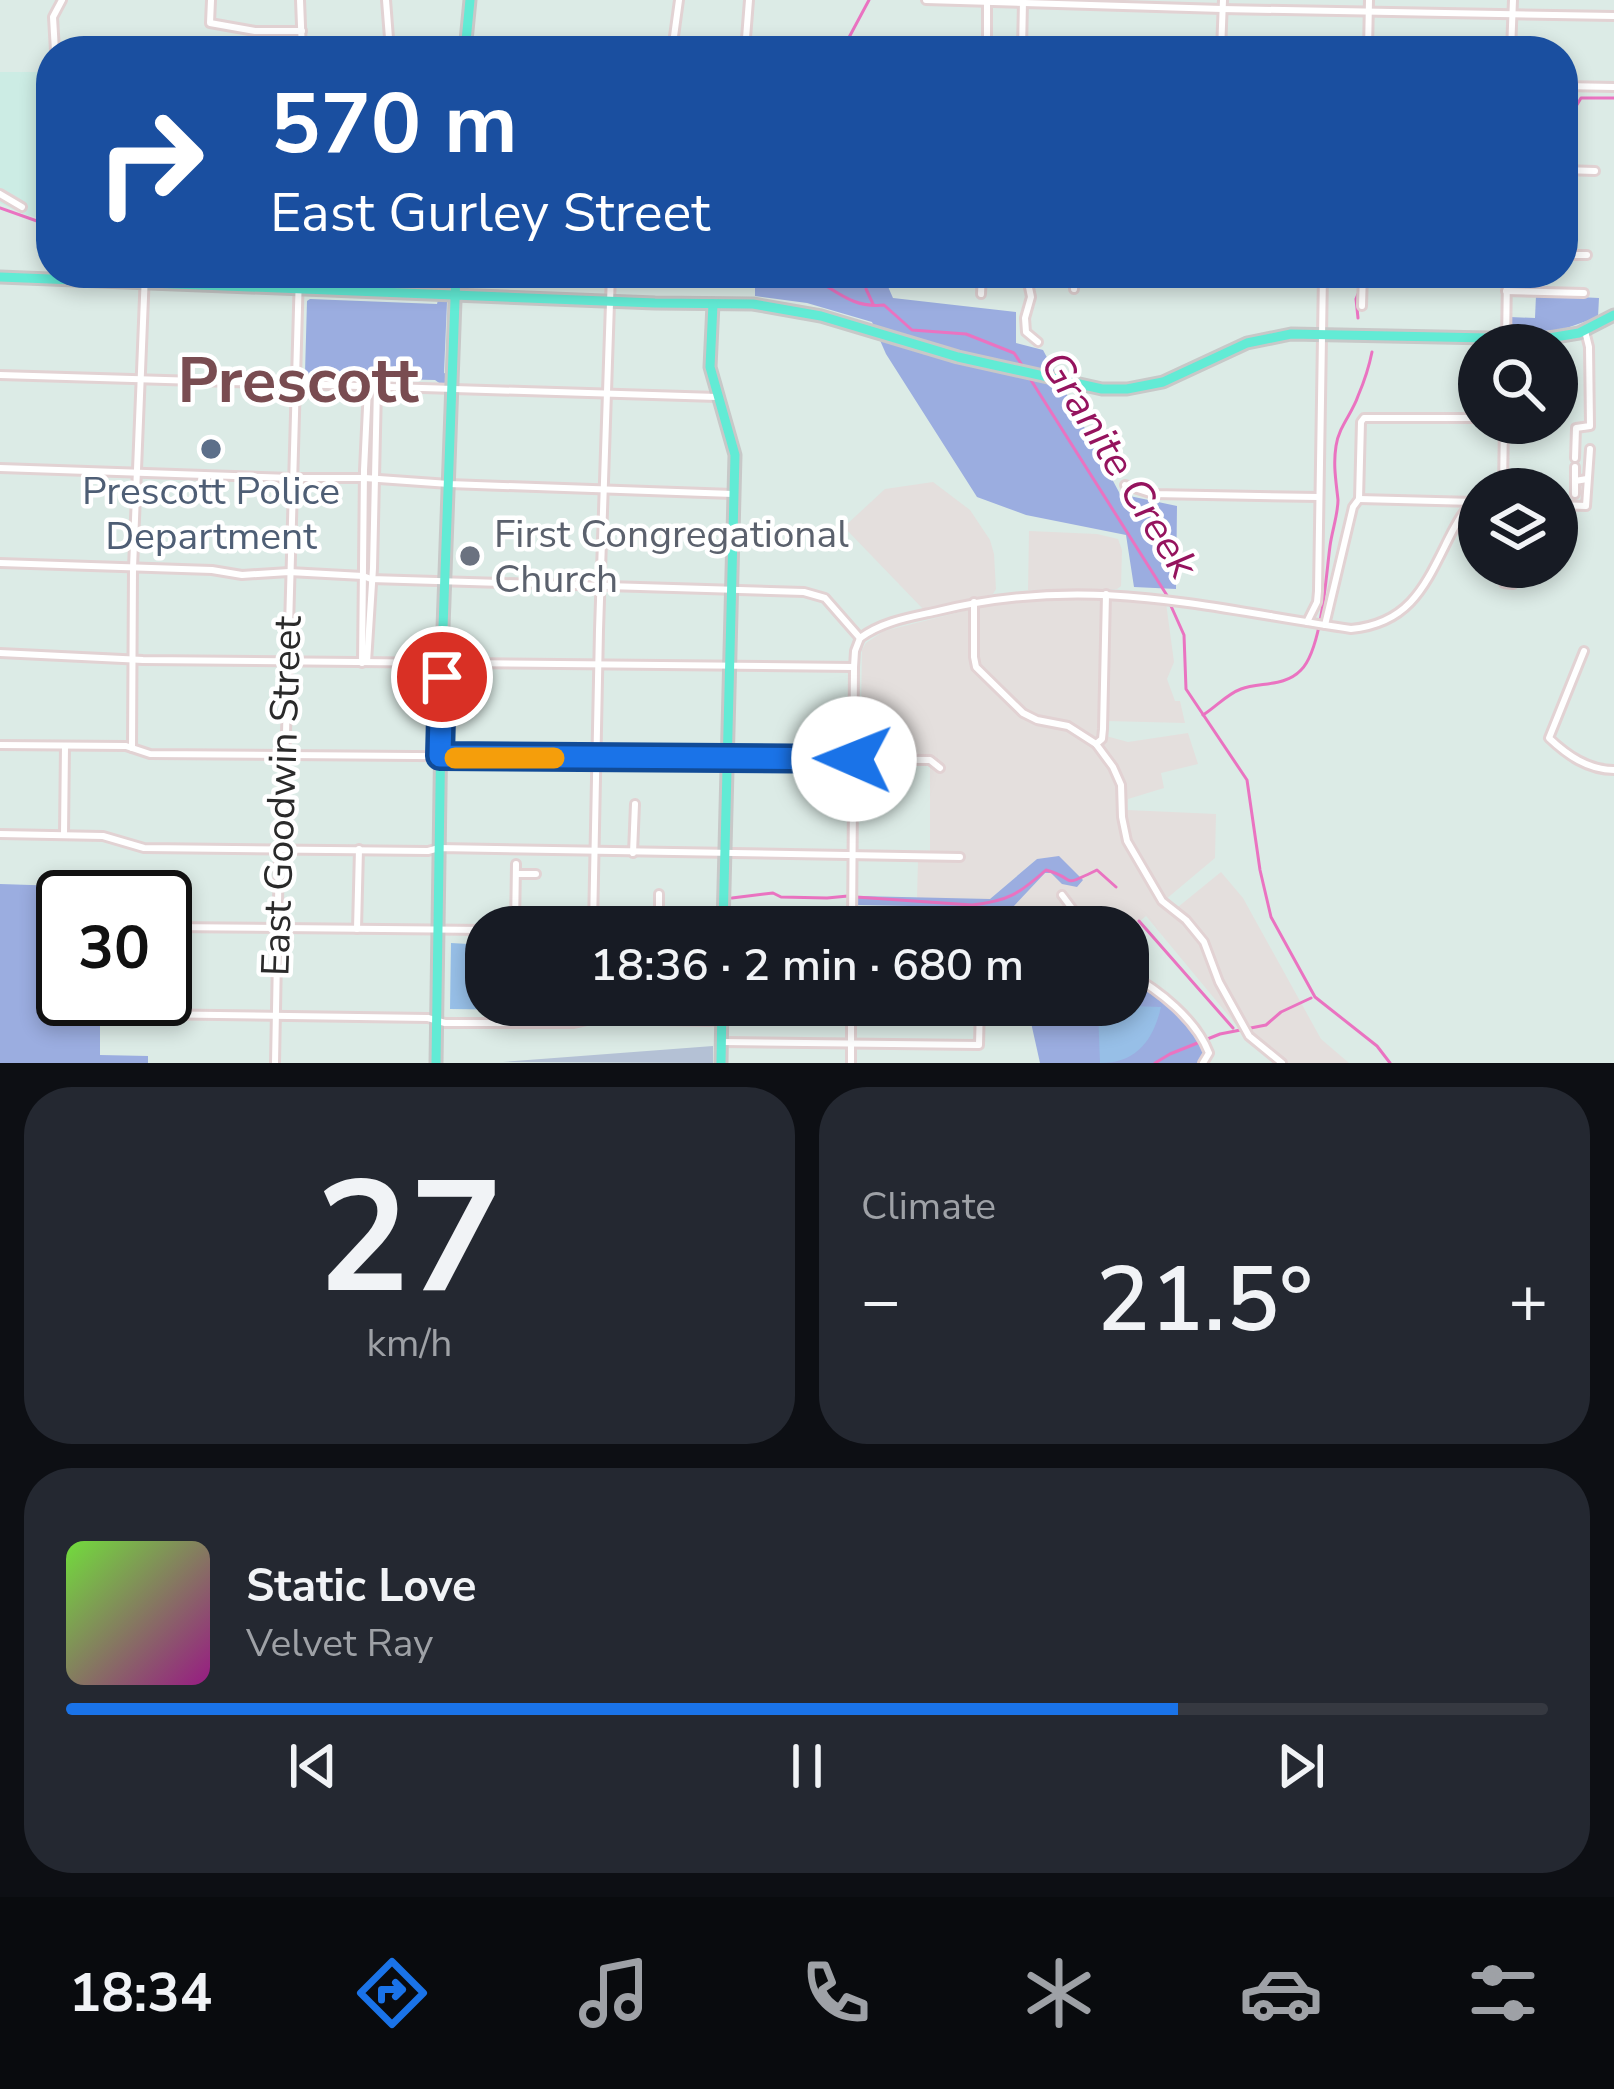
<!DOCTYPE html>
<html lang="en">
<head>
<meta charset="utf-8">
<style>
	body { margin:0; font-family:"Nunito Sans",sans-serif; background:#242831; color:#f1f3f6; height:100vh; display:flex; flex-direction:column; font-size:45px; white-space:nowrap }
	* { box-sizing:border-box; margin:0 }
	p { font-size:39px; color:#9ea1a6 }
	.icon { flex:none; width:66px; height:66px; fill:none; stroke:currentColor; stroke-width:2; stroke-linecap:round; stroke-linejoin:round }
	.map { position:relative; height:1063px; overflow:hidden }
	.details { display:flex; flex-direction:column; gap:24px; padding:24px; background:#0d0f14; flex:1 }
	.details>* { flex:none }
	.top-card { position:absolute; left:36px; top:36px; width:1542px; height:252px; border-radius:48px; box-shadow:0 6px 18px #0003; background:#1a4fa0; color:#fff; overflow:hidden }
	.tools { position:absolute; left:1458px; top:324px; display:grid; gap:24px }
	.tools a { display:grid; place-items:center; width:120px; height:120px; border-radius:50%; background:#171b24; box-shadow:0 6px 18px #0003; font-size:60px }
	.speed { position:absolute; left:36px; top:870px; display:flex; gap:24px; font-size:60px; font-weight:700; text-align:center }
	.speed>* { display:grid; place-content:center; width:156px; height:156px; border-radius:50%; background:#171b24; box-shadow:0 6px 18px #0003; line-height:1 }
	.speed .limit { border:6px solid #111; border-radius:18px; background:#fff; color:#111 }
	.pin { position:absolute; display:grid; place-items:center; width:102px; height:102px; color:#fff; margin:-51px; border:6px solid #fff; border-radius:50%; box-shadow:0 3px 12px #0007 }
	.me { position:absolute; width:132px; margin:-66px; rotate:271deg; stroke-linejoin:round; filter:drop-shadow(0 0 9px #0008) }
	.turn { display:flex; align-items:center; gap:42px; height:252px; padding:0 36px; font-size:54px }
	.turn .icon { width:156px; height:156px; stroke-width:2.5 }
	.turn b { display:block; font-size:84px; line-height:102px }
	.big { font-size:90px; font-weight:600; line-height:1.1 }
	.details .widget { flex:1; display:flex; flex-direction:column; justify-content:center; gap:18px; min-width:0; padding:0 42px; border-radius:48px; background:#242831 }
	.details .dial { align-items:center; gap:0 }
	.dial b { font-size:156px; line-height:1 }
	.song { display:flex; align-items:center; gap:36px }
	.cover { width:144px; height:144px; border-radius:18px; background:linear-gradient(135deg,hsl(100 70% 55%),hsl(310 70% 35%)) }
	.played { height:12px; border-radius:6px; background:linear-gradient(90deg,#1a73e8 75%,#363941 75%) }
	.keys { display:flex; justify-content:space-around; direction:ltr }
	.heat { display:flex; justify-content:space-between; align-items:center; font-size:66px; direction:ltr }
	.details .tiles { flex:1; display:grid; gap:24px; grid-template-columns:1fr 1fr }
	.widget:last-child { grid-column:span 2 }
	.trip { position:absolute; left:465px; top:906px; width:684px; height:120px; border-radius:48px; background:#171b24; box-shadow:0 6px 18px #0003; font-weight:600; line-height:120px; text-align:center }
	.tab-bar { display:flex; height:192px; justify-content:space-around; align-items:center; background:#090b0e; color:#9ea1a6 }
	.tab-bar .icon { width:84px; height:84px }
	.tab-bar .on { color:#1a73e8 }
	.tab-bar b { font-size:54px; color:#f1f3f6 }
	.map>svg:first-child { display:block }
</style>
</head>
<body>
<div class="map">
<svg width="1614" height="1063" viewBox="0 0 1614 1063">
	<rect width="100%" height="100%" fill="#dcebe6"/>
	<g fill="#e4dfdd">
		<path d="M933 482 970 510 990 540 994 554 996 589 993 594 924 610 844 527 885 489Z"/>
		<path d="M1029 531 1097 534 1118 539 1122 550 1121 586 1117 589 1028 590Z"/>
		<path d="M1074 598 1166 603 1174 662 1167 679 1175 701H1180L1185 723 1107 721 1106 736 1128 742 1188 733 1198 764 1161 773 1164 788 1128 799 1127 810 1216 814 1215 858 1165 900 1178 907 1221 872 1243 898 1321 1039 1349 1063H1277L1248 1039 1146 916 1128 931V927H1083L1066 907H1035L1034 927H950V906L1012 908 1044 873H1051L1059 857 1037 859 990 899 917 898 918 860 930 859V768L938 759 896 757V717L861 716 862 650 866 643 884 631 988 605Z"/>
	</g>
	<path fill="#ccece4" d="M0 72H51V221L23 214 0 203Z"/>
	<g fill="#9bade0">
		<path d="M755 273H882L893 298 1016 312V343L1043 350 1120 494 1177 506 1176 589 1134 587 1126 535 1026 515 977 497 886 354 872 322 807 303 755 296Z"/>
		<path d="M1536 295 1599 298 1598 317 1561 330 1520 332 1514 329 1510 317 1535 318Z"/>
		<path d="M310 299 437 304 438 300 447 302 444 373 447 374V381L442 385 435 380 308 377 305 373 307 301Z"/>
		<path d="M1059 856 1083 880 1077 887 1062 884 1051 873H1045L1012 908 858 905V896L990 899 1037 859Z"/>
		<path d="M0 884 124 888V897H63V999H100V1055L148 1056V1063H0Z"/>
		<path d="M1128 978 1168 1002 1204 1047 1201 1063H1040L1030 1018 1062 1016 1074 1005H1128Z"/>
	</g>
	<path fill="#b4c1d5" d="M713 1046V1063L503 1062Z"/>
	<g fill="#97bfe7">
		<path d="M451 943 486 945V1005H533L532 1010 450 1009Z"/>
		<path d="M1100 1005 1161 1007C1153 1041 1136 1063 1100 1063L1098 1009Z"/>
	</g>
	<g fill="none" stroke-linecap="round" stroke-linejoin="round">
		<g stroke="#ea73c1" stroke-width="3">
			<path d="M838 51 837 48 846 43 869 0"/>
			<path d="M1563 128 1581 98H1614"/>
			<path d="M0 208 51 226"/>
			<path d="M802 273C832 285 848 309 884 305L912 330 966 334 1014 353 1024 368"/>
			<path d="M866 289 873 304"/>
			<path d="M1358 318 1356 299 1360 289"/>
			<path d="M1029 377 1168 597"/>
			<path d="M1171 606 1184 635 1186 689 1247 780 1260 870 1271 917 1315 997 1377 1046 1390 1063"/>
			<path d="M1203 715C1216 707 1227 694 1241 689 1260 682 1285 687 1301 670 1322 649 1326 575 1330 546 1332 531 1338 514 1338 500 1336 481 1333 465 1336 446 1339 426 1352 414 1358 396 1364 382 1369 367 1372 352"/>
			<path d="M856 897 972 905C1009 901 1020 893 1046 870 1079 879 1058 889 1097 870L1116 887"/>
			<path d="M732 898 773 893 781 897 827 898 848 896"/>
			<path d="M1139 921 1233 1028"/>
			<path d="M1155 1063 1170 1054 1220 1034 1266 1025 1281 1012 1311 998"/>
		</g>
		<defs>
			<g id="minor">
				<path d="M211 0 210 23 255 31H302"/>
				<path d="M300 0 302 51"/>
				<path d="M386 0 390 51"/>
				<path d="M926 0 1222 9 1614 16"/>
				<path d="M55 51 53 17 62 0"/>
				<path d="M672 51 679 0"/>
				<path d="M745 51 749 0"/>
				<path d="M987 51V1"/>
				<path d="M1022 51 1023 1"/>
				<path d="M1221 51 1223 0"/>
				<path d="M1368 51 1369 0"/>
				<path d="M1511 51 1513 0"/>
				<path d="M1563 86 1614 87"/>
				<path d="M1563 170 1595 171"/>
				<path d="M0 194 22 207"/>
				<path d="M1563 255H1587"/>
				<path d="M1026 273 1031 297 1025 318 1026 332 1038 342"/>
				<path d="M1074 289 1075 273"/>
				<path d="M1506 291 1584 293"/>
				<path d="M981 294 982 273"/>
				<path d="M1362 306 1363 273"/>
				<path d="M1506 345 1507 273"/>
				<path d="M0 375 717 397"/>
				<path d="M1575 458 1576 428 1590 426 1589 347 1585 331"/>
				<path d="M1575 467V481"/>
				<path d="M0 468 292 478H365L449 484 733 494"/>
				<path d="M1125 485 1153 494 1318 497"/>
				<path d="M1503 489 1504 423"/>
				<path d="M1575 494V481L1587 479"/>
				<path d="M1359 499 1475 502"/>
				<path d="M1557 505 1586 506 1590 449"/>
				<path d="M0 563 212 570 242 575 289 572 363 576 371 579 804 592 825 598 860 638"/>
				<path d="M1501 567 1504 583 1513 584"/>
				<path d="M974 602V657L976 667 1023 713 1037 720 1068 726 1096 744 1113 767 1121 785 1122 817 1127 841 1162 901 1186 920 1204 942 1219 982 1249 1036 1282 1063"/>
				<path d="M1307 622 1317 602 1318 591 1323 273"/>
				<path d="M1325 625 1353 507 1359 499 1361 422 1364 418H1479"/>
				<path d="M860 638C883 621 911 617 938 611 1089 574 1202 607 1351 629 1414 623 1427 580 1453 530 1460 518 1464 508 1477 502"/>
				<path d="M1584 651 1549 738C1567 755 1588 770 1614 770"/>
				<path d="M0 653 143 660 854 667"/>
				<path d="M367 662 373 568 377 387"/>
				<path d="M362 663 364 470 368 387"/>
				<path d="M1096 744 1102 739 1103 729 1106 594"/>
				<path d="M0 745 126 746 150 754 930 760 940 768"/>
				<path d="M132 748 133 568 145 273"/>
				<path d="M0 834 103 836 144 848 428 851 439 848 960 857"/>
				<path d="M64 835 65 746"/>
				<path d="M633 853 635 804"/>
				<path d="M516 874H536"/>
				<path d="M1062 895 1086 927"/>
				<path d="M165 927 486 930"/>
				<path d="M515 927 516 864"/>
				<path d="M593 927 599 630 611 273"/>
				<path d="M659 927V894"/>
				<path d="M852 927 854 667 855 651 860 638"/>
				<path d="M357 929 359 849"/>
				<path d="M1128 973C1159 990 1196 1019 1209 1053L1203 1063"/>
				<path d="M142 999V1014L428 1018 445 1023H574L591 1019 722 1021"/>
				<path d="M591 1019V1005"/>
				<path d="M723 1042 979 1045 980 1005"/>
				<path d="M275 1063 279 850 283 839 299 273"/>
				<path d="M851 1063V1005"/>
			</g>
			<g id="major">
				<path d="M465 51 470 0"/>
				<path d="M0 277 655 303 753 304 821 316 958 357 1102 389H1127L1163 382 1247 343 1291 334 1543 339 1579 333 1614 315"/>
				<path d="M713 304 710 367 735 455 723 927"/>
				<path d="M436 1063 442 655 456 273"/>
				<path d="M721 1063 722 1005"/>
			</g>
		</defs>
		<use href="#minor" stroke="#e2d2d3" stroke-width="12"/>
		<use href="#major" stroke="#c8c8c8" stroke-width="15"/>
		<use href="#minor" stroke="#fff" stroke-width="6"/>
		<use href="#major" stroke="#62ebd5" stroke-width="9"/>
	</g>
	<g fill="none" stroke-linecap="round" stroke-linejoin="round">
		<defs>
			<path id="route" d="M442 677 440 756 854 759"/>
		</defs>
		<use href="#route" stroke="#114b97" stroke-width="30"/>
		<use href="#route" stroke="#1a73e8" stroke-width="21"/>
		<path stroke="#f59e0b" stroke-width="21" d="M455 758H554"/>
	</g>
	<circle fill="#5c6f8a" stroke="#fff" stroke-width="4.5" cx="211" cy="449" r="12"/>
	<circle fill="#6b7280" stroke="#fff" stroke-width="4.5" cx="470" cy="556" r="12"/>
	<g text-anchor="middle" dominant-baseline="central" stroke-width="9" stroke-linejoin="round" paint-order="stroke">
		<g font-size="39" fill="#4e5e75" stroke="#fff">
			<text x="211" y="491">Prescott Police<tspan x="211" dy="45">Department</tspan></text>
		</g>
		<g font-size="39" fill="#5b616d" stroke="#fff" text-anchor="start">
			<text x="494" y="534">First Congregational<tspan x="494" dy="45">Church</tspan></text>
		</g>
		<g font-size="39" fill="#2a2a2a" stroke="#fff">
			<text transform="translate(282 796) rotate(-88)">East Goodwin Street</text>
		</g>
		<g font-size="42" font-style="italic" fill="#95135e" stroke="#fff">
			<text transform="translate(1119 465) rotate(58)">Granite Creek</text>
		</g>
		<g font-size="63" font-weight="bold" fill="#794c51" stroke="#fff">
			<text x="298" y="381">Prescott</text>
		</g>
	</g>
</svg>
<div class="tools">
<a><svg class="icon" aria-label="search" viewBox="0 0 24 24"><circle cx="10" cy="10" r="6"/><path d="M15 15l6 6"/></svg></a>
<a><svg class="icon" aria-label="layers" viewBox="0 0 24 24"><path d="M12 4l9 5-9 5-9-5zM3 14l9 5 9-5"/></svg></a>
</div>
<div class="speed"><div class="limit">30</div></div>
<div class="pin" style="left:442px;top:677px;background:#d93025"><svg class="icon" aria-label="arrive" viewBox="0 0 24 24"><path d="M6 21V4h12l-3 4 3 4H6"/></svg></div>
<svg class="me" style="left:854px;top:759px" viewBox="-20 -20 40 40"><circle r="19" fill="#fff"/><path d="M0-13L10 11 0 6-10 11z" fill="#1a73e8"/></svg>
<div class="trip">18:36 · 2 min · 680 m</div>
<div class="top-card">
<div class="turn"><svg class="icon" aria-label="right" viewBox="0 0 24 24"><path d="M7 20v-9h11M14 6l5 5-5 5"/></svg><div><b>570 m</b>East Gurley Street</div></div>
</div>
</div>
<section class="details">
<div class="tiles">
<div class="widget dial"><b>27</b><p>km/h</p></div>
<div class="widget"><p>Climate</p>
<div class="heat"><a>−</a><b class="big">21.5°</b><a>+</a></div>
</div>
<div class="widget">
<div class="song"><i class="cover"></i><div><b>Static Love</b><p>Velvet Ray</p></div></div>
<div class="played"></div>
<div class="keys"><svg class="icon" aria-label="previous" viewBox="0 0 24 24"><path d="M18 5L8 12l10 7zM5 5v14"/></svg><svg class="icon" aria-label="pause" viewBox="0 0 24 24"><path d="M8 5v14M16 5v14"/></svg><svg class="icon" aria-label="next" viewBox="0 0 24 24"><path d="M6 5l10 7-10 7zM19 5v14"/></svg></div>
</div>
</div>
</section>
<nav class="tab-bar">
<b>18:34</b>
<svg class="icon on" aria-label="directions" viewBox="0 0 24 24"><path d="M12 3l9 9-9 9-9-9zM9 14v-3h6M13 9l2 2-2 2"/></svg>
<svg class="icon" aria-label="music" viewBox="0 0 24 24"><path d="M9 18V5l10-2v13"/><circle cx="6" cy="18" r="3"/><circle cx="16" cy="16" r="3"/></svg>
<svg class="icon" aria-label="phone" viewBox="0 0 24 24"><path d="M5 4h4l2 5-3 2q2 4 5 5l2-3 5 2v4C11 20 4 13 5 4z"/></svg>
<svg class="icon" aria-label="climate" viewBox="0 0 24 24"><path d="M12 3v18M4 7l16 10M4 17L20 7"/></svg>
<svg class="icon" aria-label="car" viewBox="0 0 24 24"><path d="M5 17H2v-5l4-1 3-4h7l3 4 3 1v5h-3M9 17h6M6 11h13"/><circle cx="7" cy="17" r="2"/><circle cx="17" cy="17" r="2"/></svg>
<svg class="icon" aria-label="filters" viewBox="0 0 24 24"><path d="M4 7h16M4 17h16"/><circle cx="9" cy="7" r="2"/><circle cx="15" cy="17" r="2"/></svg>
</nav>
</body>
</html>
